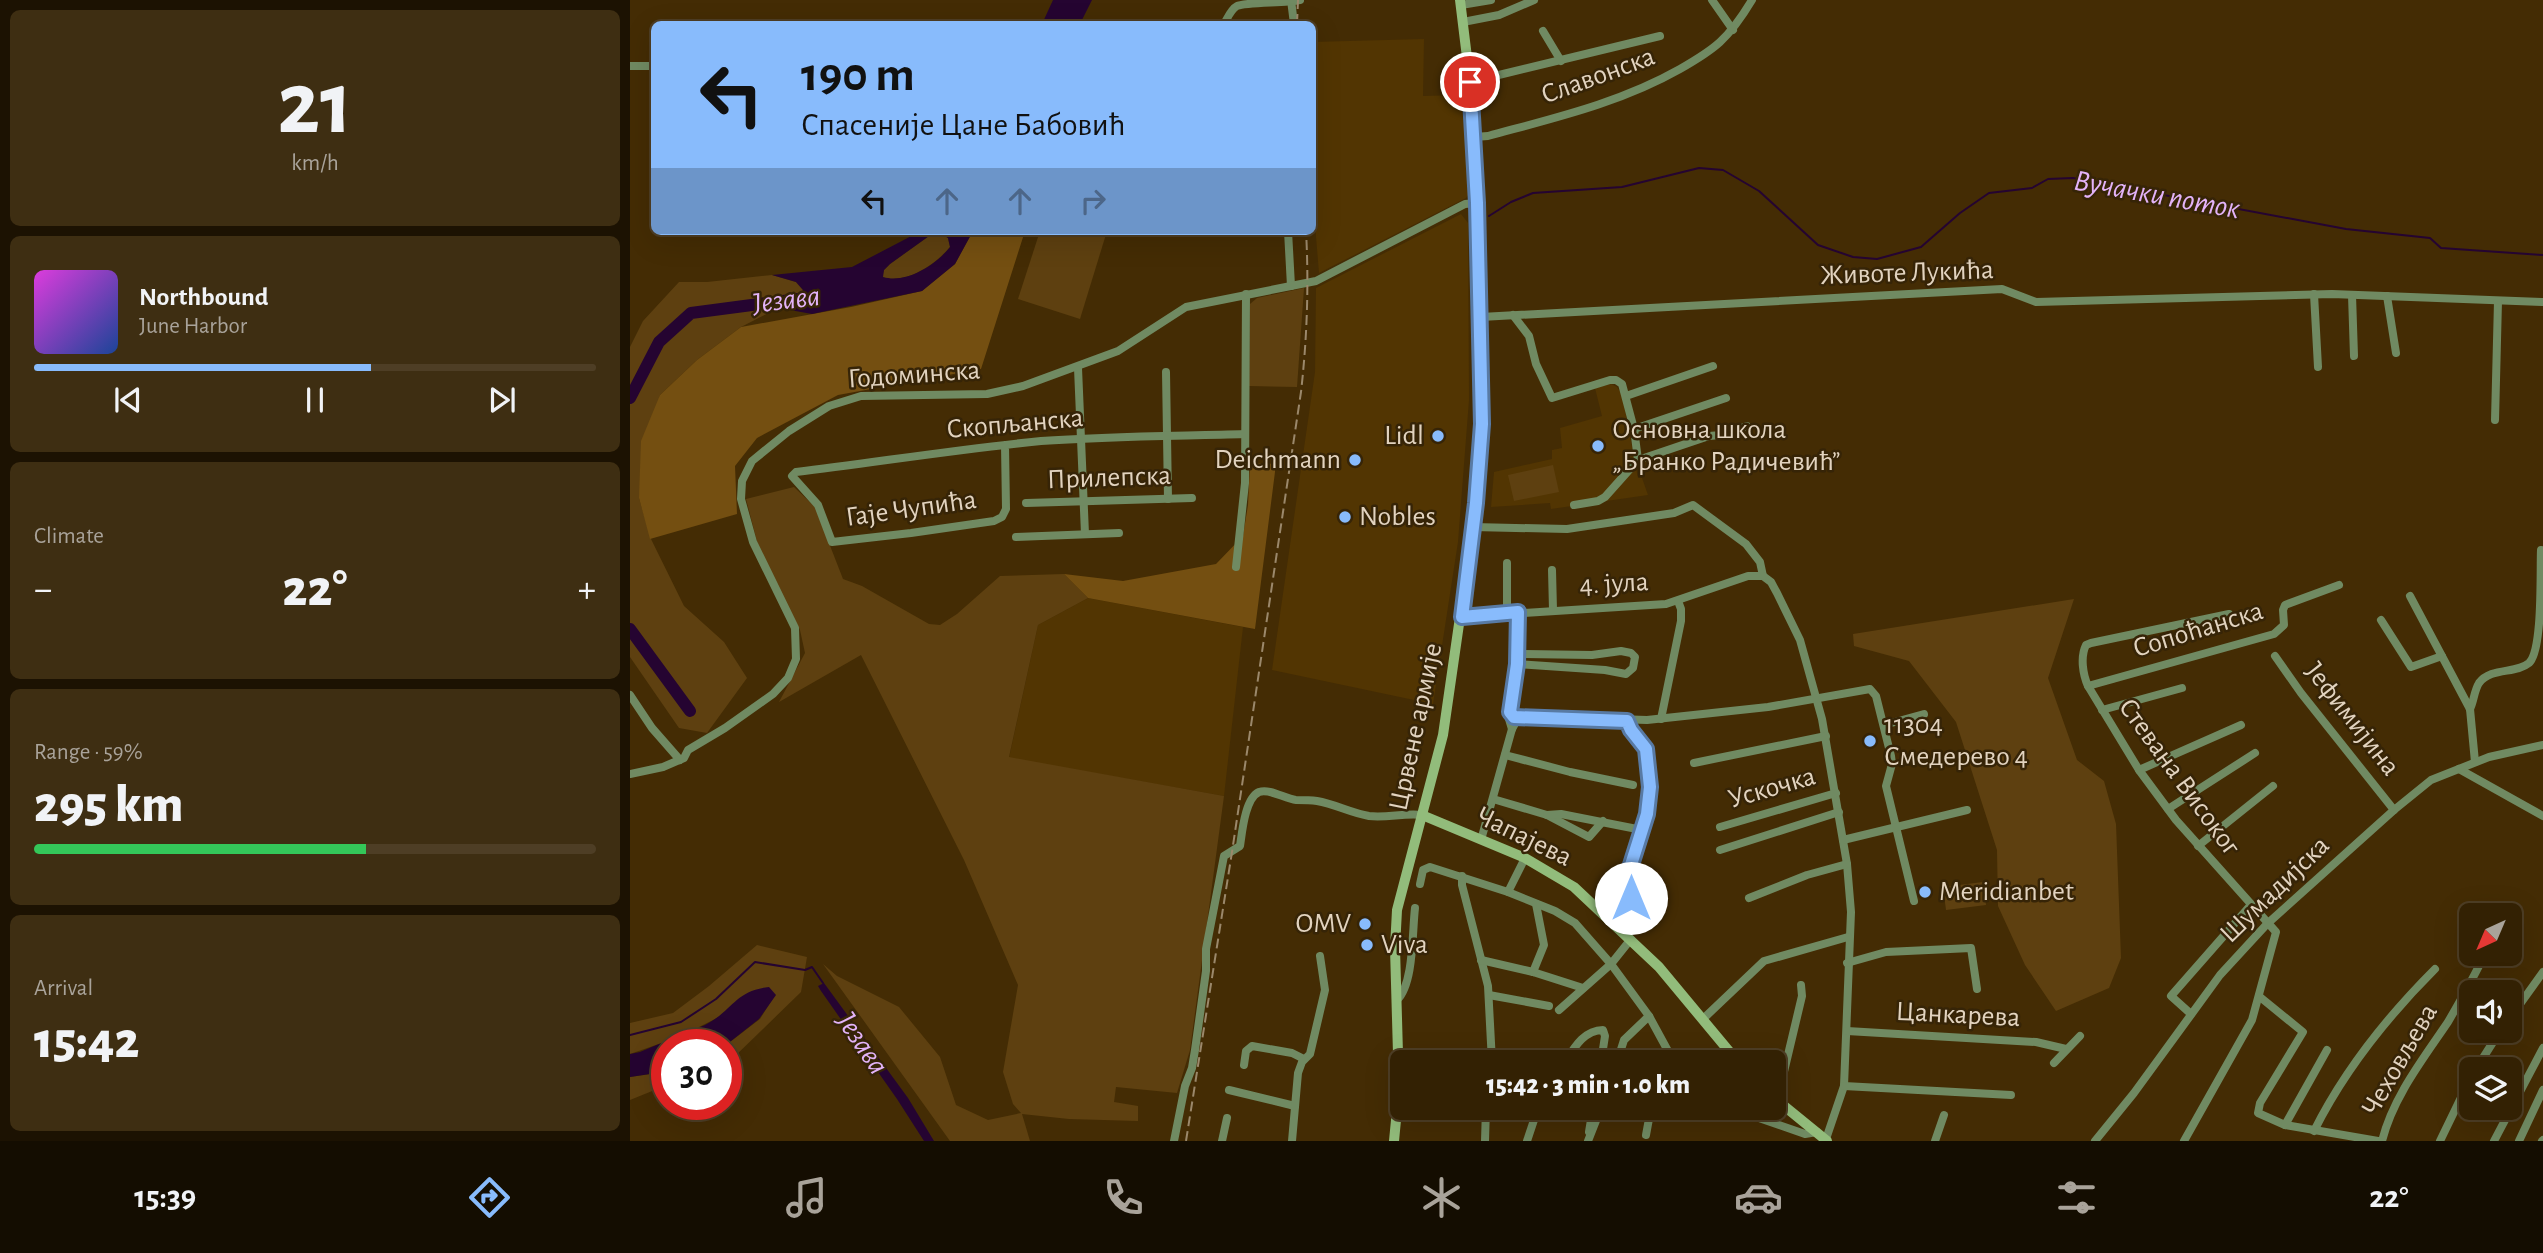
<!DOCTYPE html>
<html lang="en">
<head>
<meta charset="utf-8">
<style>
	body { margin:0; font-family:"Alegreya Sans",sans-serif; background:#3e2e12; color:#f1f3f6; height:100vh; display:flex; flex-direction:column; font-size:26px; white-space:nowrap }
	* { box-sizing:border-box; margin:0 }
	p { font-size:23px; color:#a9a39a }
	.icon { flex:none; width:38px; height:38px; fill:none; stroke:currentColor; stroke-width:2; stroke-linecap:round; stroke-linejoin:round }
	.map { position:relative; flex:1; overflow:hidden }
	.panel { display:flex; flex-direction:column; gap:10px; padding:10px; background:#1c1202; width:630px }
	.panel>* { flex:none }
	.guide { position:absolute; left:21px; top:21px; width:665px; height:214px; border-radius:10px; box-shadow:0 7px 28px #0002,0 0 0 2px #4e3e25; background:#88bbfc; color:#111; overflow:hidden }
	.needle { width:46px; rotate:224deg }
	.buttons { position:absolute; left:1829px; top:903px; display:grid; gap:14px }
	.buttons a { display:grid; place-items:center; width:63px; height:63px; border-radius:10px; background:#332103; box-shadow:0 7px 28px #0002,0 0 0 2px #4e3e25; font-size:35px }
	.speed { position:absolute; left:21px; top:1029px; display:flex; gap:14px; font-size:35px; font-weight:700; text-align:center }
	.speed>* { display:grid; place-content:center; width:91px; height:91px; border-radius:50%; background:#332103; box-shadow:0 7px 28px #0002,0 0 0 2px #4e3e25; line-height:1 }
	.speed .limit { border:10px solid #d22; background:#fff; color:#111 }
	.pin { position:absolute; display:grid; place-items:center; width:60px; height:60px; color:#fff; margin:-30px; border:4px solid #fff; border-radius:50%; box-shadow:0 2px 7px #0007 }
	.me { position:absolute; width:77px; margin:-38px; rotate:0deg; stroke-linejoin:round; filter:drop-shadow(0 0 5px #0008) }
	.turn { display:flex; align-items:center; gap:24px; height:147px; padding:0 35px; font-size:32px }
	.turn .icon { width:91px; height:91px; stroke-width:2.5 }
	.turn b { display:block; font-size:49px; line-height:60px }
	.lanes { display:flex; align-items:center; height:66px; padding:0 35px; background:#0003; justify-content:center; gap:35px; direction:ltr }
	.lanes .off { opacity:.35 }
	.big { font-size:52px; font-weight:800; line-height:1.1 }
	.panel .tile { flex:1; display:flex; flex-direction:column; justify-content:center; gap:10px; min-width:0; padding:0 24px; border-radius:10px; background:#3e2e12 }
	.panel .dial { align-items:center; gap:0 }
	.dial b { font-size:91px; line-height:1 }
	.song { display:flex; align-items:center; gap:21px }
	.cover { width:84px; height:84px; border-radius:10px; background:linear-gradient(135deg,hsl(300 70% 55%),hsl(220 70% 35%)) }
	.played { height:7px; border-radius:4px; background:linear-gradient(90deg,#88bbfc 60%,#4e3e25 60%) }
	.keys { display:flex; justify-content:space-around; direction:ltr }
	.heat { display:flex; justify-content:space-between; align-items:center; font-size:38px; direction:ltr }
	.charge { height:10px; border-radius:5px; background:linear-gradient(90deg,#34c759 59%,#4e3e25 0) }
	.trip { position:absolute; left:760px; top:1050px; width:396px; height:70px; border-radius:10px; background:#332103; box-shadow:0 7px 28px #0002,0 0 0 2px #4e3e25; font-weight:800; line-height:70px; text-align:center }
	.dock { display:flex; height:112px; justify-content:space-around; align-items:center; background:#140d01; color:#a9a39a }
	.dock .icon { width:49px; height:49px }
	.dock .active { color:#88bbfc }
	.dock b { font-size:32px; color:#f1f3f6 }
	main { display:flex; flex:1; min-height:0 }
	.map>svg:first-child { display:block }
</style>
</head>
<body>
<main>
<section class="panel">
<div class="tile dial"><b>21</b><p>km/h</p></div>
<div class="tile">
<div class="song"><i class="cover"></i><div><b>Northbound</b><p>June Harbor</p></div></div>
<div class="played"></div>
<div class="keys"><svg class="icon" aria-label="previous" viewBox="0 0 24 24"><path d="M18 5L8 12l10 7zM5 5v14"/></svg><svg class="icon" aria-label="pause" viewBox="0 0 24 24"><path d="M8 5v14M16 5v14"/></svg><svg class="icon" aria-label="next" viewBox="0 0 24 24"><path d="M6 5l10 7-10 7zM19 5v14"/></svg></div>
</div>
<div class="tile"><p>Climate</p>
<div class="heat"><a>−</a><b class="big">22°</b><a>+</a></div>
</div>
<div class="tile"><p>Range · 59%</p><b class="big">295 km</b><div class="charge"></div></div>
<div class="tile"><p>Arrival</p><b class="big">15:42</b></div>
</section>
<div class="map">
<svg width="1913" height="1141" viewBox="0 0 1913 1141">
	<rect width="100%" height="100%" fill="#442c04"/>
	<g fill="#523502">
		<path d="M794 39 793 96 830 95 842 190 836 198 689 273 682 188V42Z"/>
		<path d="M831 214 838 223 839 400 828 542 803 704 642 670 685 372 686 288Z"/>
		<path d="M981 384 987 387 992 394 1008 478H1012L1018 495 921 509 920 503 861 507 864 472 922 459V450L932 448 930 428 972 416 965 388Z"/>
		<path d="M458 598 613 627 594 796 379 758 408 625Z"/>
	</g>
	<g fill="#5e4010">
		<path d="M306 231 318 238 320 247C306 264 276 285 252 277L254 270 260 264Z"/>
		<path d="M410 231H477L450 319 388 299Z"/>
		<path d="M142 275 166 282 173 290 169 302 154 305 111 327 67 360 30 395 9 498 21 539 54 606 94 642 117 678 77 733 49 728 0 657V347L13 321 49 282H77Z"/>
		<path d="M674 288 667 387 619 386 620 304 627 298Z"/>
		<path d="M923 465 929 492 884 501 878 475Z"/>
		<path d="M164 487 185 507 213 579 232 586 299 624 310 625 327 614 370 576 434 574 458 598 408 625 379 757 594 796 560 1050 547 1093 486 1087 484 1102 508 1106V1121L439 1119 392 1114 400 1141H320L193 964 207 976 269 1007 310 1057 326 1105 358 1120 391 1113 383 1104 373 1072 388 985 334 860 231 655 149 702 175 653 170 630 130 553 116 499Z"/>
		<path d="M1444 599 1418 678 1447 760 1474 781 1486 824 1491 958 1479 988 1426 1011 1395 965 1368 906 1367 850 1326 722 1279 661 1224 646 1223 634Z"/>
		<path d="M1353 882 1356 905 1316 910 1313 887Z"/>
		<path d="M127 945 177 957 171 992 101 1060 96 1062V1045L130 1019 145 995 99 1008 89 1017 49 1037 0 1054V1023L43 1013 79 986Z"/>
		<path d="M37 1063V1085L0 1100V1077L20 1074Z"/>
	</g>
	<g fill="#744f11">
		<path d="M343 231H395L351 369 208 395 127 438 105 466 107 514 20 539 9 498 11 441 30 395 67 360 111 327 221 307 292 291 325 264Z"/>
		<path d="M620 463 646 464 625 629 458 598 434 574 493 581 586 564 613 536 618 505Z"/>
	</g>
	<g fill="#250431">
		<path d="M423 0H462L450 24H412Z"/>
		<path d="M291 231H306L260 264 254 270 253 277C276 284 306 265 320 247L318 238 307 231H343L325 264 292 291 182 314 149 308 168 302 173 290 166 282 142 275 222 267Z"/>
		<path d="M194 983 278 1098 304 1141H294L267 1099 191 991 188 986Z"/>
		<path d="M139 987 146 995 129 1019 96 1045H37V1063L20 1074 0 1077V1054L10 1052C32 1042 54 1035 75 1025 104 1010 104 991 139 987Z"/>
	</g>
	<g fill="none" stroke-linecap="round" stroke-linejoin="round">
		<g stroke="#250431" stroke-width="2">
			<path d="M859 216 881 202 903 193 992 187 1069 168 1093 170 1129 191 1188 245 1223 257 1247 259 1291 247 1330 213 1359 193 1402 188 1418 179 1443 178 1716 229 1800 238 1811 248 1913 255"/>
			<path d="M0 1035 51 1022 86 999 125 962 175 970 182 967 193 983"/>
		</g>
		<g stroke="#250431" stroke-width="12">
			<path d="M0 398 29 342 61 313 183 297"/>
			<path d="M0 629 60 711"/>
		</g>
		<g stroke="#708a62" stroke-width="8">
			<path d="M661 0 664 24"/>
			<path d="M1082 0 1103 30"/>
			<path d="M831 5 861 0"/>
			<path d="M833 22 869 15 904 0"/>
			<path d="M594 24C597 19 601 9 607 6 615 2 656 3 670 0"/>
			<path d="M913 31 931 61"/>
			<path d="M0 66H24"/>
			<path d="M840 82 1030 36"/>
			<path d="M844 137 858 136C924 118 990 103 1050 69 1064 61 1078 53 1090 42 1103 30 1113 15 1122 0"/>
			<path d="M658 231 661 286"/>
			<path d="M1684 294 1688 367"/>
			<path d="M1722 295 1724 356"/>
			<path d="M1757 296 1766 353"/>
			<path d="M883 315 899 336 906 364 922 398 980 380H986L992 384 1004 429 1008 460"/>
			<path d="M851 317 1372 289 1406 302 1702 294 1913 302"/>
			<path d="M448 368 455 534"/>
			<path d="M536 372 538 499"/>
			<path d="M996 396 1083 366"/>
			<path d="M1865 420 1868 301"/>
			<path d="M1004 429 1096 398"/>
			<path d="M375 445 376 509 372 517 364 521 281 533 202 542 188 505 162 476 166 472C248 462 329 449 411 441 479 436 547 436 615 434"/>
			<path d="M396 503 562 498"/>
			<path d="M944 505 968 501 975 497 1008 460 1079 436 1091 435 1117 426"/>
			<path d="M843 527 937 529 1044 513 1063 505 1116 544 1130 562 1133 576 1141 582 1147 593 1170 640 1192 719 1217 864 1221 912 1214 1086 1196 1139"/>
			<path d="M386 537 489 533"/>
			<path d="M877 563V613"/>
			<path d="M606 567 615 483 616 294"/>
			<path d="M922 570 923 610"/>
			<path d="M1780 596 1840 709 1845 762"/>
			<path d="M832 617 1036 604 1118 576H1133"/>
			<path d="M1751 620 1781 667 1812 656"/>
			<path d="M1645 656 1671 693 1764 810"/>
			<path d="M887 664 975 670 996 674 1003 668 1005 657 1001 653 991 651 962 655 888 654"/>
			<path d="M1458 686 1644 634 1654 625 1653 610 1655 605 1709 585"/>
			<path d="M0 695 22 728 50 760"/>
			<path d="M1840 709C1844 701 1844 691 1849 683 1861 667 1886 674 1899 663 1913 650 1910 572 1911 550"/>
			<path d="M1472 710 1552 688"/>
			<path d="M1031 719 1051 621V609L1048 601"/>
			<path d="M1254 725 1294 714"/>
			<path d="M882 729 879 719 887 664 888 612"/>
			<path d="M875 755 940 772 1003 785"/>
			<path d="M1064 763 1196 736"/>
			<path d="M1829 769 1913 816"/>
			<path d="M1509 770 1611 725"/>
			<path d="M0 774 33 767 54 758 58 750 95 728 143 694 158 678 166 659 165 628 123 542 111 499 112 481 122 461 159 431 199 406 231 396 357 394 393 386 488 351 556 307 686 281 835 204 847 203"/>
			<path d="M863 799 917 815 959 837 973 821"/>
			<path d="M1538 809 1625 753"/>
			<path d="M917 815 931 814 1012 830"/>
			<path d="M1090 827 1206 793"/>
			<path d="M851 840 882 729 887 720 894 716 1017 720 1138 707 1240 689 1246 696 1261 756 1262 764 1256 786 1284 901"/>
			<path d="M1213 840 1337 810"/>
			<path d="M1568 846 1643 786"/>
			<path d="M1090 850 1209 812"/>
			<path d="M895 858 878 892 925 911 945 923 981 964 1019 1016 1044 1062"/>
			<path d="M832 876V885L858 986 862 1062"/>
			<path d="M790 884 793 870 800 867 878 892"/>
			<path d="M1119 898 1177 875 1217 864"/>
			<path d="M993 931 1000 909V868L1017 814 1020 787 1016 749 1001 730 997 721"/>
			<path d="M851 960 903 972 953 988"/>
			<path d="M1217 963 1256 952 1341 948 1347 989"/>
			<path d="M903 972 914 945 906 904"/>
			<path d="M859 995 919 1006"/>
			<path d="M1630 997 1673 1032 1630 1103 1628 1113 1655 1125 1748 1141"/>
			<path d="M767 1000C784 984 782 933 785 908"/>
			<path d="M929 1010 981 964 1001 939"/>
			<path d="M1561 1014 1541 996 1620 906"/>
			<path d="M1880 1018 1913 972"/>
			<path d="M1073 1019 1134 961 1218 937"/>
			<path d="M1217 1031 1406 1042 1436 1049"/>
			<path d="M935 1062C944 1048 954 1030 973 1030L975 1036 971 1062"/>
			<path d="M987 1062 994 1040 1019 1016"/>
			<path d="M1424 1063 1450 1036"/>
			<path d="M614 1065 616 1051 622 1046 662 1053 674 1059"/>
			<path d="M1846 1069 1870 1031"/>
			<path d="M1214 1086 1381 1095"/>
			<path d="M599 1090 665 1106"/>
			<path d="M1147 1101 1172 996 1171 985"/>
			<path d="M889 1108 905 1113"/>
			<path d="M1100 1108 1175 1134 1187 1132"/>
			<path d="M1655 1125 1697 1050"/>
			<path d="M1684 1131C1715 1069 1757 1017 1805 969"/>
			<path d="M959 1132 963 1108"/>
			<path d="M1016 1135 1021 1108"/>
			<path d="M544 1141 555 1086 562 1068 565 1050 576 971V949L594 856 610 846C612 833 615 798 629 792 640 788 655 799 666 800 673 800 680 800 687 801 705 804 721 813 739 816 757 818 774 813 792 815"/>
			<path d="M592 1141 597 1118"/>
			<path d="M662 1141 668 1073 672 1062 680 1054 695 990 690 956"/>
			<path d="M855 1141 856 1108"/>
			<path d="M897 1141 908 1108"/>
			<path d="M958 1141 971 1108"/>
			<path d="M1305 1141 1314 1115"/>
			<path d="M1465 1141 1504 1093 1590 975 1637 924 1764 810 1801 780 1859 757 1913 745"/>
			<path d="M1554 1141 1622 1020 1646 932 1546 820 1509 770 1458 686C1453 675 1450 657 1456 645L1461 643 1599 614"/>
			<path d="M1752 1141C1763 1097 1793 1059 1818 1022 1829 1003 1840 984 1850 964"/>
			<path d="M1810 1141 1841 1077"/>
			<path d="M1864 1141 1913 1048"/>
			<path d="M1889 1141 1913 1090"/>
			<path d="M1912 1141 1913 1140"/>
		</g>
		<g stroke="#92bc7b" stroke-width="10">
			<path d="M792 815 895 858 944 887 1029 967 1108 1062"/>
			<path d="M1143 1097 1197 1141"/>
			<path d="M764 1141 769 1089 765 948 767 910 813 735 843 527 851 440 847 203 840 82 830 0"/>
		</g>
		<g stroke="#9b886b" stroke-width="2" stroke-dasharray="10 5" stroke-linecap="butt">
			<path d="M667 24 668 0"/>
			<path d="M556 1141 602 852 671 392C677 339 679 285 676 231"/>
		</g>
	</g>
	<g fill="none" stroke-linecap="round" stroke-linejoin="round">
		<defs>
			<path id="route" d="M840 82 847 203 852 424 846 503 832 617 888 612 887 664 880 712 884 717 997 721 1001 730 1016 749 1020 787 1017 814 1000 868 1001 898"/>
		</defs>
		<use href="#route" stroke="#587aa4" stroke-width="18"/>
		<use href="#route" stroke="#88bbfc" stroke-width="12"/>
	</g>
	<g fill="#88bbfc" stroke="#362407" stroke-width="2.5">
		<circle cx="808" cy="436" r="7"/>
		<circle cx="968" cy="446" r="7"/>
		<circle cx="725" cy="460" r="7"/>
		<circle cx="715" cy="517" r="7"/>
		<circle cx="1240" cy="741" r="7"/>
		<circle cx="1295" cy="892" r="7"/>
		<circle cx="735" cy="924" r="7"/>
		<circle cx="737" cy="945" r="7"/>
	</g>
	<g text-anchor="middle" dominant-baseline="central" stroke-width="5" stroke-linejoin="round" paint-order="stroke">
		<g font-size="28" fill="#e2d3bf" stroke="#362407">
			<text transform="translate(968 76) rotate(-20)">Славонска</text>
			<text transform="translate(1277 273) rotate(-2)">Животе Лукића</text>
			<text transform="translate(284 375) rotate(-4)">Годоминска</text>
			<text transform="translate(385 424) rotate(-5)">Скопљанска</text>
			<text transform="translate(479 478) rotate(-2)">Прилепска</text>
			<text transform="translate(281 509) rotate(-8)">Гаје Чупића</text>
			<text transform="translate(984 584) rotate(-3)">4. јула</text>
			<text transform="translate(1568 630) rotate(-17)">Сопоћанска</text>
			<text transform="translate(1722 719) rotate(52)">Јефимијина</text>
			<text transform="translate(786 727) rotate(-78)">Црвене армије</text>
			<text transform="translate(1549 777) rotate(54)">Стевана Високог</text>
			<text transform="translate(1142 788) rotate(-16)">Ускочка</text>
			<text transform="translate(894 837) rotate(26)">Чапајева</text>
			<text transform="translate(1645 890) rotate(-44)">Шумадијска</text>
			<text transform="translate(1328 1015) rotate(3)">Цанкарева</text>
			<text transform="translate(1770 1060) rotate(-60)">Чеховљева</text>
		</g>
		<g font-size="28" fill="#e2d3bf" stroke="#362407" text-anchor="start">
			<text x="982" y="430">Основна школа<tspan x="982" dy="32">„Бранко Радичевић”</tspan></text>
			<text x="794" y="436" text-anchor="end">Lidl</text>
			<text x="711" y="460" text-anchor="end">Deichmann</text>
			<text x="729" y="517">Nobles</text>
			<text x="1254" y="725">11304<tspan x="1254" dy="32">Смедерево 4</tspan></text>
			<text x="1309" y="892">Meridianbet</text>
			<text x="721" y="924" text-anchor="end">OMV</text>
			<text x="751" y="945">Viva</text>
		</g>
		<g font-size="30" font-style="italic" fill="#e3b3f8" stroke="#362407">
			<text transform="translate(1527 195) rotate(10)">Вучачки поток</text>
			<text transform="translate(156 300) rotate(-7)">Језава</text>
			<text transform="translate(232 1043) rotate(56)">Језава</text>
		</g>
	</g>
</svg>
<div class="buttons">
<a><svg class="needle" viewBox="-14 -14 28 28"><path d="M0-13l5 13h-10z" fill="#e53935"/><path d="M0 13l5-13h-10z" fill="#a9a39a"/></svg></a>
<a><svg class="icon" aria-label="sound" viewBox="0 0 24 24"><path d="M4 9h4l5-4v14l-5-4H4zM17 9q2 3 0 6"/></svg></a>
<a><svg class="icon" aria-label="layers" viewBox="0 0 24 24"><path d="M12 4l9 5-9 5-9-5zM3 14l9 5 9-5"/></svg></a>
</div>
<div class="speed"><div class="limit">30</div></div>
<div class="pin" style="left:840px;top:82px;background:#d93025"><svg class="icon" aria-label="arrive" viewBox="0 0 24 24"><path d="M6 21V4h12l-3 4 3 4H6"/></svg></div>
<svg class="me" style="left:1001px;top:898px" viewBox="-20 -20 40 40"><circle r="19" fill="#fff"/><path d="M0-13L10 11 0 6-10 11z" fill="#88bbfc"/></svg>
<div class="trip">15:42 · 3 min · 1.0 km</div>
<div class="guide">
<div class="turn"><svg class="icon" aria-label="left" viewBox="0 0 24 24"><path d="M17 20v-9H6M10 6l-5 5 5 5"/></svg><div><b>190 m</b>Спасеније Цане Бабовић</div></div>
<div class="lanes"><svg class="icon" aria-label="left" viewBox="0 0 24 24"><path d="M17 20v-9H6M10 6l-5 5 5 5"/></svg><svg class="icon off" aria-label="ahead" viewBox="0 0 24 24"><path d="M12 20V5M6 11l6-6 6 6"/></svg><svg class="icon off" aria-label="ahead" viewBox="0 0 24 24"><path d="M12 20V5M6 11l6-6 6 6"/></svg><svg class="icon off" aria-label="right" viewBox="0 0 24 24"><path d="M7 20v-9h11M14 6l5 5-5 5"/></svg></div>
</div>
</div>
</main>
<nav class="dock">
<b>15:39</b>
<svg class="icon active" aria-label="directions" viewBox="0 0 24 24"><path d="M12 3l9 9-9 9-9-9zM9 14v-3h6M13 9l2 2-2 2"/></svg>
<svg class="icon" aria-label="music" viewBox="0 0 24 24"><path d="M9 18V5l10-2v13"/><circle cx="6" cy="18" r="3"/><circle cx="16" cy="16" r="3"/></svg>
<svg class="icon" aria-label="phone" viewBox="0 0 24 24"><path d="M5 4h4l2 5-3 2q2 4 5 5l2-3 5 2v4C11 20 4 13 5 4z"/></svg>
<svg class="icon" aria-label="climate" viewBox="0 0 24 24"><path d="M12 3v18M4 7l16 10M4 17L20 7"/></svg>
<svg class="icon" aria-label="car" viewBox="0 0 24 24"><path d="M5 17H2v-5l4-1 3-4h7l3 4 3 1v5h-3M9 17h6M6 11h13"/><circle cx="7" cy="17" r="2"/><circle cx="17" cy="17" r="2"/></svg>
<svg class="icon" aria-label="filters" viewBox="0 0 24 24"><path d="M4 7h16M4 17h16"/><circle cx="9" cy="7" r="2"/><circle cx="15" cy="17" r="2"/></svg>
<b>22°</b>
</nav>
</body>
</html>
